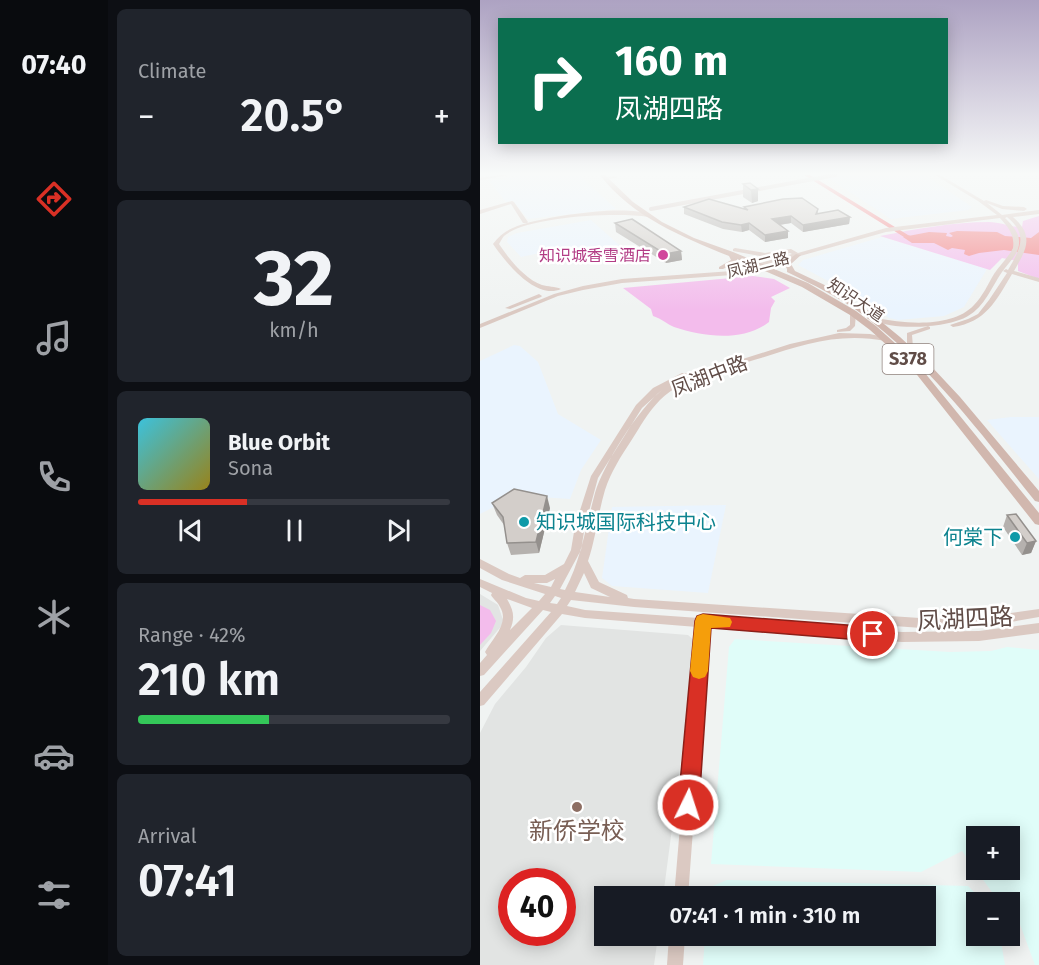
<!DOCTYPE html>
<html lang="en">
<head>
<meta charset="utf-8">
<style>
	body { margin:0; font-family:"Fira Sans","Noto Sans SC",sans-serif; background:#20242c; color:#f1f3f6; height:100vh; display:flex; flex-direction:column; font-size:22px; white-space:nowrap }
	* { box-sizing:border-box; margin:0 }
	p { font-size:20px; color:#9ea1a6 }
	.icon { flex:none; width:33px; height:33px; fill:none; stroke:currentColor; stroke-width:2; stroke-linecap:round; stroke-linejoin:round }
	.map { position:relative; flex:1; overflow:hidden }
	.side { display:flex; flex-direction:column; gap:9px; padding:9px; background:#0d0f14; width:372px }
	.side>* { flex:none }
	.banner { position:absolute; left:18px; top:18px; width:450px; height:126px; border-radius:0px; box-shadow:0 3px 15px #0003; background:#0b6e4f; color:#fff; overflow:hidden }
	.tools { position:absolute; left:486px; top:826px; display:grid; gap:12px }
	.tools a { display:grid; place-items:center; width:54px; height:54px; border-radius:0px; background:#171b24; box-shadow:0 3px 15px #0003; font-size:30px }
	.speed { position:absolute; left:18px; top:868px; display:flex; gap:12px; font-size:30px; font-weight:700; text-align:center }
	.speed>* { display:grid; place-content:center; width:78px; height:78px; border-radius:50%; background:#171b24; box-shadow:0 3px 15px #0003; line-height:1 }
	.speed .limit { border:9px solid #d22; background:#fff; color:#111 }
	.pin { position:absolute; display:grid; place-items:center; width:51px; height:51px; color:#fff; margin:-26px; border:3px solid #fff; border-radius:50%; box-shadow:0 2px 6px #0007 }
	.me { position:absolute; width:66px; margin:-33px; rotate:4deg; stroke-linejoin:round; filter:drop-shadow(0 0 4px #0008) }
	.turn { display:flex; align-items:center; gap:21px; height:126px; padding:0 18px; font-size:27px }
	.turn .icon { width:78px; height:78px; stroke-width:2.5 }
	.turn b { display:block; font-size:42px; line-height:51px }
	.big { font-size:45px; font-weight:600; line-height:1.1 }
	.side .tile { flex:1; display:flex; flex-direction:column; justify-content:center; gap:9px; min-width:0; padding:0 21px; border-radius:9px; background:#20242c }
	.side .dial { align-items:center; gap:0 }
	.dial b { font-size:78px; line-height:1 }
	.song { display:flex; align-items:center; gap:18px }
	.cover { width:72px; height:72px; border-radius:9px; background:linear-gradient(135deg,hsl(190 70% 55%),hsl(50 70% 35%)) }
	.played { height:6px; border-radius:3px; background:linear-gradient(90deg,#d93025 35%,#363941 35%) }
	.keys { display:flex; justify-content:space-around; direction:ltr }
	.heat { display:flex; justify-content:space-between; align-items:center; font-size:33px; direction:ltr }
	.charge { height:9px; border-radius:4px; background:linear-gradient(90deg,#34c759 42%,#363941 0) }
	.trip { position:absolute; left:114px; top:886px; width:342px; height:60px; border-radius:0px; background:#171b24; box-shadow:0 3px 15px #0003; font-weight:600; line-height:60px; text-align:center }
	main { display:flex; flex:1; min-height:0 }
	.dock { display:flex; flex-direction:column; width:108px; justify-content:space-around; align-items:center; background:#090b0e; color:#9ea1a6 }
	.dock .icon { width:42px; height:42px }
	.dock .on { color:#d93025 }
	.dock b { font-size:27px; color:#f1f3f6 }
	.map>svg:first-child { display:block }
</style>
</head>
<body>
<main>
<nav class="dock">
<b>07:40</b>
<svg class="icon on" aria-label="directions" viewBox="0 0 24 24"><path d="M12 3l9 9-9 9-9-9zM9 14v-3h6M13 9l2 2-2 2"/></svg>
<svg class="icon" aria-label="music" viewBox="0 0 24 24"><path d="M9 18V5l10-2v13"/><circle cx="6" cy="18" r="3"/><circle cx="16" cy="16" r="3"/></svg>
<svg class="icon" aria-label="phone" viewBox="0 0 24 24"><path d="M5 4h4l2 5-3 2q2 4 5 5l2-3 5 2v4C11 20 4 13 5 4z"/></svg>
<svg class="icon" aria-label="climate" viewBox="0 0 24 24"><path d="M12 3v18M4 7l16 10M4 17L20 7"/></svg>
<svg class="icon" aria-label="car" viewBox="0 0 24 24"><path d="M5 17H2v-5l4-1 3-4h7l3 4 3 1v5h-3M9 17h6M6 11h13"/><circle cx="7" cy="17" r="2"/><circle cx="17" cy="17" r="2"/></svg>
<svg class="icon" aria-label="filters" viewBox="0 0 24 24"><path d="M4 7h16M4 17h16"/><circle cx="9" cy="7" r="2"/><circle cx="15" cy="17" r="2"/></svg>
</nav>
<section class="side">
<div class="tile"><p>Climate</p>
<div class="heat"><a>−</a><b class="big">20.5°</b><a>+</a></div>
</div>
<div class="tile dial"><b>32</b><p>km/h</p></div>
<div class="tile">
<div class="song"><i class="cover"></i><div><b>Blue Orbit</b><p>Sona</p></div></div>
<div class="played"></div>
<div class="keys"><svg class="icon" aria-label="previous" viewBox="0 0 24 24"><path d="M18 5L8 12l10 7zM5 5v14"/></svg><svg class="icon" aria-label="pause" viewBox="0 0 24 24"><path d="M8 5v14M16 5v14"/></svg><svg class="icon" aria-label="next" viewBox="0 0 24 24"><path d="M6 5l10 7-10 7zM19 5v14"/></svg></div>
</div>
<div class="tile"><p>Range · 42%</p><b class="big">210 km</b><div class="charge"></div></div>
<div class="tile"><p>Arrival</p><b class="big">07:41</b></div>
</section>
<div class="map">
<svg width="559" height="965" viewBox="0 0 559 965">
	<rect width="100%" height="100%" fill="#f0f3f2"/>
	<g fill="#eaf4fe">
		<path d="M45 175H99L136 209 48 219 33 201 26 202 9 181Z"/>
		<path d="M366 175H445L492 207 488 210 411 219 348 178Z"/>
		<path d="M111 220 146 251 89 264 74 250 41 257 27 242 28 237 37 233Z"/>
		<path d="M402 237 507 269 484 307 464 316 418 320 409 318 382 299 318 265 323 260Z"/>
		<path d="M34 345 40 346 58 362 78 414 121 440 101 470 90 499 46 496 18 505 0 514V361Z"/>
		<path d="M531 417H559V479L507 420Z"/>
		<path d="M246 505 228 593 132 586 122 578 132 507Z"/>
	</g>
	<g fill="#e2e4e3" fill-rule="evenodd">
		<path d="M0 594 18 605 24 623 0 651Z"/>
		<path d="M81 625 208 635 215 641 216 646 183 897H124V936H178L174 965H0V733L15 704 46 667 66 638ZM32 882H82V933H32Z"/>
	</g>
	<g fill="#e0fdf9" fill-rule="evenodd">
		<path d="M255 639 470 652 511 651 527 647 559 650V965H555L535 911 530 910V903H520L482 851 441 872 231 864 249 647ZM496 837H530V870H496Z"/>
		<path d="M247 880 488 886 505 903H496V936H520L525 965H223L225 936H446V897H227L228 888Z"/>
	</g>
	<g fill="#f3bcec">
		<path d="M559 216V279L538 271V261L522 258 510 270 400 236C436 229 473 222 509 222 520 222 529 227 542 227L543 221Z"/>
		<path d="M273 276 294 279 310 288 291 297 295 301 291 308 289 322C263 342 224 337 194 327 187 324 182 319 173 316L171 309 143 288Z"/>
		<path d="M0 605 10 610 16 621 11 633 0 645Z"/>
	</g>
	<path fill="#f4868a" d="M477 231 517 232 525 236 551 238 559 232V255L524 250 499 253 489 256 484 254 485 250 472 248 468 250 454 243H432L423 237 449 232 467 233 466 236 471 237 473 236 469 233Z"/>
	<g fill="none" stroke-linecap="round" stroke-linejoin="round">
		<path fill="#f4868a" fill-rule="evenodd" d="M324 175H330L428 235 442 240 439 242 424 237Z"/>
		<path stroke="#d6c7c3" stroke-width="4" d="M171 209 355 175"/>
		<g fill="#dbc9c2" fill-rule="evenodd">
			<path d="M20 175H29L0 180V178Z"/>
			<path d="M455 175H460L504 201 506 200 523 206 544 207 547 209 544 211 522 209 507 203 522 215 559 210V214L533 217C555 236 546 250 534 271L559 278V282L532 274C516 301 506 322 473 327L470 325 488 319 498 314 509 300 527 273 523 271 526 269 528 270C540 249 549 235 527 217L525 218C531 224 539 232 539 241 540 254 528 263 522 272 511 288 505 306 488 316 469 328 413 331 394 320L397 318C425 324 473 328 494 305 503 296 508 284 514 274 520 265 528 258 533 248 535 235 528 227 520 218L406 232 252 275 142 283 103 290 78 296 0 328V324L74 294 103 286 142 279 252 271 312 254 310 253 285 257 253 251V249L255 248 285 253 311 249 318 253 406 228 517 215 498 201Z"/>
			<path d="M135 176 137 178 126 179 124 178Z"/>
			<path d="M32 201 34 202 48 222 47 223C74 216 146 204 171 215L168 217C138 212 47 216 24 236 22 238 21 241 19 244 29 259 45 279 62 285 68 287 75 286 81 289 56 300 26 263 13 244 22 232 32 227 47 223H43L31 204 0 214V210Z"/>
			<path d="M278 259 281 261 280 262 247 269 244 267Z"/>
			<path d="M59 294 62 296 61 297 30 309 25 308Z"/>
			<path d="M373 311 376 313 375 326 370 331 357 332V330L366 328 370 325V313Z"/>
			<path d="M448 326 450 327V329L432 335 433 347 429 349 427 348V333Z"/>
			<path d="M359 333 390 334 408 338 409 339 406 341C361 332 323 344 281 358 249 368 204 376 180 400 168 412 160 427 151 441 141 456 131 472 125 490 118 513 116 538 108 561L119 582 147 595 148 598 154 599 455 619 503 617 559 609V617L503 627 455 629 154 607 91 600 87 606 105 610 219 618 223 617 227 618 422 632 499 631 559 623V633L499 641 422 642 228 627 208 897H194L217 627 105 618 82 614 4 705 0 706V692L71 612 63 610 4 675 0 676V663L7 655 5 652C12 639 30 623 20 607 18 602 13 599 11 595L12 593 0 587V579L46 598 59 601 65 594 22 580 0 568V559L29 574 40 578 45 575H65L84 564 91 550 95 526 111 476 156 405 173 388 202 373H208L209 375 206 377 310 344ZM182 390C159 408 123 465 115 493 106 526 101 560 85 590L80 589 101 550 105 526 118 478 162 408ZM104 573 111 588 130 597 95 592ZM75 579 71 587 54 583H67ZM75 596 81 598 77 604 70 603ZM27 599 52 608 30 630C35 618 34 611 27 599Z"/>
			<path d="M189 936H205L203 965H187Z"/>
		</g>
		<g fill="#d1b7ae" fill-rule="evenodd">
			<path d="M120 175H125L153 202 182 222 214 238 253 252 328 283 376 311 396 326 436 362 559 513V525L555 524 430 366 390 330 370 315 322 287 257 259V262L243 269H239V267L251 260 249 256C202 237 151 216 120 175Z"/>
			<path d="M316 254 321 255 311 264 315 271 351 288 387 310 420 337 451 366 480 397 559 491V502L555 501C502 435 451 366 383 315 360 297 333 285 307 272V269L304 263Z"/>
		</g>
	</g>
	<g fill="#b5b1ae">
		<path d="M270 183 278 201 272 203 263 197V184Z"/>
		<path d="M204 207 264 209V207L338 209V214L370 217 369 224 323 232 311 223 300 225 308 238 285 242 269 230 262 232 243 229 204 214Z"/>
		<path d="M135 223 201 251 202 260 186 263 136 232Z"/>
		<path d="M12 503 70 508 59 553 31 555 27 543 24 525 17 515Z"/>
		<path d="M527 515 556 541 551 553 542 555 523 527Z"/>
	</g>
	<g fill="#94908d">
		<path d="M278 189V201L272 203 271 190Z"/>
		<path d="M311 216V223L291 226 292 219Z"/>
		<path d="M370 217 369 224 323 232V225Z"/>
		<path d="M269 223V230L262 232 261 225Z"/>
		<path d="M308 231V238L285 242V235Z"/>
		<path d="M201 251 202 260 186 263 185 254Z"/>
		<path d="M67 496 70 508 59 553 56 542Z"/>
		<path d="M556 541 551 553 542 555 547 543Z"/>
	</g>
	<g fill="#d3ceca" stroke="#94908d" stroke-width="1.5">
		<path d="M270 183 278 189 271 190 263 184Z"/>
		<path d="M322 198 338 209 336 214 358 210 370 217 323 225 311 216 292 219 308 231 285 235 269 223 261 225 242 222 204 207 229 199 268 210 264 207 303 199Z"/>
		<path d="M152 219 201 251 185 254 135 223Z"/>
		<path d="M34 489 67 496 56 542 27 543 23 517 12 503Z"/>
		<path d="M536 514 556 541 547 543 527 515Z"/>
	</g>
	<linearGradient id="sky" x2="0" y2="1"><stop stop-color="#ada2c2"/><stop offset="0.56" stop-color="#f8faf9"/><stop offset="1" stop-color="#f8faf9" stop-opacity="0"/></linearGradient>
	<rect width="559" height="310" fill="url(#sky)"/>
	<path fill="#d93025" stroke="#8d1f18" stroke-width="1.5" d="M223 614 393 627 399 629 402 634 399 639 393 641 231 628 219 805 216 812 208 815 201 812 198 805 215 621 217 616Z"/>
	<path fill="#f59e0b" d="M223 614 250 618 252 622 250 627 231 628 228 671 225 677 219 679 213 677 210 671 215 621 217 616Z"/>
	<circle fill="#d1479c" stroke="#fff" stroke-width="2" cx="183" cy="255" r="6"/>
	<g fill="#0f9aa8" stroke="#fff" stroke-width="2">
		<circle cx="44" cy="522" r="6"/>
		<circle cx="535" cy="537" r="6"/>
	</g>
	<circle fill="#8d6e63" stroke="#fff" stroke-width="2" cx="97" cy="807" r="6"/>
	<g text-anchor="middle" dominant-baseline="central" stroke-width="5" stroke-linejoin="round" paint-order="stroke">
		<g font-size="16" fill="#b23c85" stroke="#fff" text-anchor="end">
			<text x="171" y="255">知识城香雪酒店</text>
		</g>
		<g font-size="16" fill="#604c47" stroke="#fff">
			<text transform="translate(278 265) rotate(-14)">凤湖二路</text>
			<text transform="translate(376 300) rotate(34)">知识大道</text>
		</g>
		<rect fill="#fff" stroke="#90827e" stroke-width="1.5" x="402.5" y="344" width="51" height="30" rx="4.5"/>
		<g font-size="18" font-weight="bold" fill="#604c47">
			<text x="428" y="359">S378</text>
		</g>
		<g font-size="20" fill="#604c47" stroke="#fff">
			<text transform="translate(229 376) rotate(-21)">凤湖中路</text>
		</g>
		<g font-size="20" fill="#0d838f" stroke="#fff" text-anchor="start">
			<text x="56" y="522">知识城国际科技中心</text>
			<text x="523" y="537" text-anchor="end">何棠下</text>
		</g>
		<g font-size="24" fill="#604c47" stroke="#fff">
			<text transform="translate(485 619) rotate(-3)">凤湖四路</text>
		</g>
		<g font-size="24" fill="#785e54" stroke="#fff">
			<text x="97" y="831">新侨学校</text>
		</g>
	</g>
</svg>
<div class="tools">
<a>+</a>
<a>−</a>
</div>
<div class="speed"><div class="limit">40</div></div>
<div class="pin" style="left:393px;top:634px;background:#d93025"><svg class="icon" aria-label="arrive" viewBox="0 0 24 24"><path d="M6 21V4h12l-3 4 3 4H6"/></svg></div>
<svg class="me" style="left:208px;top:805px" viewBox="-20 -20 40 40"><circle r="17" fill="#d93025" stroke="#fff" stroke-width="3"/><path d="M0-11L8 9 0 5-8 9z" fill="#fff"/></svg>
<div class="trip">07:41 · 1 min · 310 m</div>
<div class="banner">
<div class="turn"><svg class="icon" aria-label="right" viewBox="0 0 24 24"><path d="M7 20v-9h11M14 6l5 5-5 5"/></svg><div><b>160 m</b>凤湖四路</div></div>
</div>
</div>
</main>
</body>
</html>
